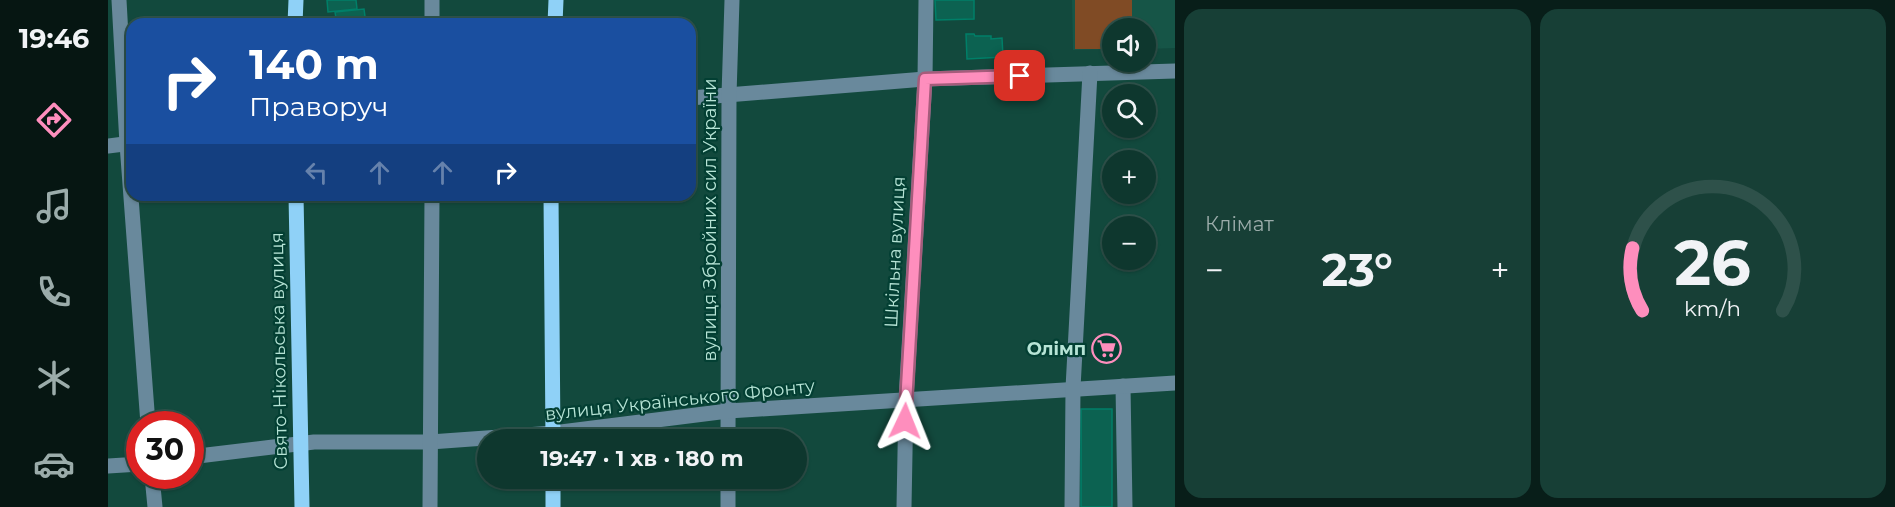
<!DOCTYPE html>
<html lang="uk">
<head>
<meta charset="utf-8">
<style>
	body { margin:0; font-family:Montserrat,sans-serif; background:#173f36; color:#f1f3f6; height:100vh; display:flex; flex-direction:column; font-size:22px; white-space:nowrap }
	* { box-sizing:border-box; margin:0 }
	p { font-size:20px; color:#9bacaa }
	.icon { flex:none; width:33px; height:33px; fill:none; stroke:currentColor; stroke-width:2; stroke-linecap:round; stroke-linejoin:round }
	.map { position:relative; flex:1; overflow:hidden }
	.details { display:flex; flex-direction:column; gap:9px; padding:9px; background:#081e19; width:720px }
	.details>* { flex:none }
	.banner { position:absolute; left:18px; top:18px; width:570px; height:183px; border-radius:18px; box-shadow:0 2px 4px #0004,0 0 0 2px #2e514a; background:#1a4fa0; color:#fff; overflow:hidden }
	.controls { position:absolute; left:994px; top:18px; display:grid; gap:12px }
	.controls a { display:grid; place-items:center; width:54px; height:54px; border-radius:50%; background:#0e372e; box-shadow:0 2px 4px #0004,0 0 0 2px #2e514a; font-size:30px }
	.speed { position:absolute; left:18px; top:411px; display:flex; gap:12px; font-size:30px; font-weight:700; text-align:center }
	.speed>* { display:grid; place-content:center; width:78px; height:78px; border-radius:50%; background:#0e372e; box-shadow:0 2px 4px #0004,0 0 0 2px #2e514a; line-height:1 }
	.speed .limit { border:9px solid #d22; background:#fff; color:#111 }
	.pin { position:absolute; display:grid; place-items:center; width:51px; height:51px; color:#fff; margin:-26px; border-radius:12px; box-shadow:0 3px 9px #0006 }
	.me { position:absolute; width:66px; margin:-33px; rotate:2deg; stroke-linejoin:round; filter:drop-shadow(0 0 4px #0008) }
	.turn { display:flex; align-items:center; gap:21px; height:126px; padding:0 24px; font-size:27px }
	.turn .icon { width:78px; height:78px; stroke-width:2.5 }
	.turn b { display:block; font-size:42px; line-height:51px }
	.lanes { display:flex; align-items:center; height:57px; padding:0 24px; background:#0003; justify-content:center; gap:30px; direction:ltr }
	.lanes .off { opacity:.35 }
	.big { font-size:45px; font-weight:700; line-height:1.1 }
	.details .card { flex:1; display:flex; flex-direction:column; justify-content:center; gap:9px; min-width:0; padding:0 21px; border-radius:18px; background:#173f36 }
	.details .dial { align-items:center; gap:0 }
	.dial svg { height:156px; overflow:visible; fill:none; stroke:#2e514a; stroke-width:7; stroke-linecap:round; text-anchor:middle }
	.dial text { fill:#f1f3f6; stroke:none }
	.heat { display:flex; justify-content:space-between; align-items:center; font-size:33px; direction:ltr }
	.details .tiles { flex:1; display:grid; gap:9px; grid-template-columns:repeat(2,1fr) }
	.trip { position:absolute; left:369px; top:429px; width:330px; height:60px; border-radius:30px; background:#0e372e; box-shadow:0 2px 4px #0004,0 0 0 2px #2e514a; font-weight:700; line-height:60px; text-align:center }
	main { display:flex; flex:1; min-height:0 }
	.dock { display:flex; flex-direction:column; width:108px; justify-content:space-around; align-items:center; background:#061612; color:#9bacaa }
	.dock .icon { width:42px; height:42px }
	.dock .active { color:#fe8ebd }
	.dock b { font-size:27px; color:#f1f3f6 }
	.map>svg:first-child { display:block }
</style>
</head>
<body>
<main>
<nav class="dock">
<b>19:46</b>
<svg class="icon active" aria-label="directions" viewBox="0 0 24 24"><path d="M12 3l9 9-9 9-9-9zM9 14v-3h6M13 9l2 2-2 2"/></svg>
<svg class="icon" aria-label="music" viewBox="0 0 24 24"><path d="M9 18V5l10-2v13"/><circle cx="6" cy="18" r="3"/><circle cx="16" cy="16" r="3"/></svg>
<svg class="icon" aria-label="phone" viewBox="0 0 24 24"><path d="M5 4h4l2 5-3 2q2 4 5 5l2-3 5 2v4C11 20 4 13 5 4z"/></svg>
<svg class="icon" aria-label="climate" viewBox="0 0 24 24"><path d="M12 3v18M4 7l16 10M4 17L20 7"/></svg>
<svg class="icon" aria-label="car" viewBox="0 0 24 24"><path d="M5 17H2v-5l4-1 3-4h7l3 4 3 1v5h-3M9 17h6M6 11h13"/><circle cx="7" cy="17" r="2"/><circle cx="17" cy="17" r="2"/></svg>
</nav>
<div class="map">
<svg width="1067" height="507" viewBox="0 0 1067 507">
	<rect width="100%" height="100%" fill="#12493d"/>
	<path fill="#165547" d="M964 0H1067V48L1038 49V28H1005V49L965 50Z"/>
	<path fill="#804b25" d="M967 0H1024V28H1005V49H967Z"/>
	<g fill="#0c6251" stroke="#007f68" stroke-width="1.5">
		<path d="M219 0H248L249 9 220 12Z"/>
		<path d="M827 0H866V19L828 20Z"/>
		<path d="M256 9 258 24H229L227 12Z"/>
		<path d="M858 34H866L867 36H883V39L894 38 895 57 859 59Z"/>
		<rect x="973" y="409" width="31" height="98"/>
	</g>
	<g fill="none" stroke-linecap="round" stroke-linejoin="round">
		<g stroke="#69899c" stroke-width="15">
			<path d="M11 0 19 144 40 424"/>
			<path d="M324 24V0"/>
			<path d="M582 98 817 79 1067 71"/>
			<path d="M0 146 24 143"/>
			<path d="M1015 386 1017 507"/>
			<path d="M620 440 621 95 624 0"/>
			<path d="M82 457 206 442H322L445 433 620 411 1067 383"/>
			<path d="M0 466 32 464"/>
			<path d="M44 476 47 507"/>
			<path d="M620 478V507"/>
			<path d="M322 507 324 195"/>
			<path d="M796 507 798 399 817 79 818 0"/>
			<path d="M964 507 965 388 982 73"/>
		</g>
		<g stroke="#8fd1f7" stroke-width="15">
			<path d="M187 24 188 0"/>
			<path d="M447 24 448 0"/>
			<path d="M188 195 194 507"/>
			<path d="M443 195 445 440"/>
			<path d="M445 507V478"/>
		</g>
	</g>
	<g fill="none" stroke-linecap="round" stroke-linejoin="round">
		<defs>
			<path id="route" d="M797 421 817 79 912 76"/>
		</defs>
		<use href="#route" stroke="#a55c7b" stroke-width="15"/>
		<use href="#route" stroke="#fe8ebd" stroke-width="10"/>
	</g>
	<defs>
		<symbol id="supermarket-ring" viewBox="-11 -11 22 22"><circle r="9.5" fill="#033f33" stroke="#fe8ebd" stroke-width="1.5"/><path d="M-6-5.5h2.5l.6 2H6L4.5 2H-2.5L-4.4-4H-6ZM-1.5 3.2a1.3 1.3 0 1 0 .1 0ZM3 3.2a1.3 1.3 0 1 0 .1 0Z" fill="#fe8ebd"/></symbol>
	</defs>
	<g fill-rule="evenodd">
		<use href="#supermarket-ring" x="982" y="332" width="33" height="33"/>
	</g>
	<g text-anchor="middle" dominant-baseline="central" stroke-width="4.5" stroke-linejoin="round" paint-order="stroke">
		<g font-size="18" fill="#b7e4d6" stroke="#033f33">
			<text transform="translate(602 220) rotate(-90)">вулиця Збройних сил України</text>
			<text transform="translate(787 252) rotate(-87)">Шкільна вулиця</text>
			<text transform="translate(171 351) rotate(-91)">Свято-Нікольська вулиця</text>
			<text transform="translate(572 400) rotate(-6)">вулиця Українського Фронту</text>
		</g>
		<g font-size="18" font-weight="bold" fill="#b7e4d6" stroke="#033f33" text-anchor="end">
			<text x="978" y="349">Олімп</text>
		</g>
	</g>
</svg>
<div class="controls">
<a><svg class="icon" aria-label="sound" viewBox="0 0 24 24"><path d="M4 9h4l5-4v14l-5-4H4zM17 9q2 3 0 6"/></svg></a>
<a><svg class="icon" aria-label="search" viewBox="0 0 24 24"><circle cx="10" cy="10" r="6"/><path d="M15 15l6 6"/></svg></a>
<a>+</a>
<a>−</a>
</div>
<div class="speed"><div class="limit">30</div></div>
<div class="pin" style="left:912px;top:76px;background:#d93025"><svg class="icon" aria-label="arrive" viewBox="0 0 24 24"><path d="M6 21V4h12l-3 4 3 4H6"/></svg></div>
<svg class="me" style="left:797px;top:421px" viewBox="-20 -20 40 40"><path d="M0-17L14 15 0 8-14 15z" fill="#fe8ebd" stroke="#fff" stroke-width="4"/></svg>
<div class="trip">19:47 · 1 хв · 180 m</div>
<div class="banner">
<div class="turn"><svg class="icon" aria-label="right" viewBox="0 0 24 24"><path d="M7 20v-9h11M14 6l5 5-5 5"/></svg><div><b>140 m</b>Праворуч</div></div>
<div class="lanes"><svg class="icon off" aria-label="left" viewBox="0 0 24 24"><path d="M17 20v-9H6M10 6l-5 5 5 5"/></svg><svg class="icon off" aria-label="ahead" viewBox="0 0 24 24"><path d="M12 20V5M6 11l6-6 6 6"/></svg><svg class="icon off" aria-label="ahead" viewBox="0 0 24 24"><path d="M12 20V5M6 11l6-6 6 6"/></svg><svg class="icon" aria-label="right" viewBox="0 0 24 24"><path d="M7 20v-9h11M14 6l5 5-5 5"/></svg></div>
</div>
</div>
<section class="details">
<div class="tiles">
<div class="card"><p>Клімат</p>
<div class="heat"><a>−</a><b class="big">23°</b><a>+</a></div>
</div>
<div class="card dial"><svg viewBox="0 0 100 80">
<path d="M14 69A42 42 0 1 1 86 69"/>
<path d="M14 69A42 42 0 0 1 9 37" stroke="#fe8ebd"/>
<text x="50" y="56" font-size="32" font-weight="700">26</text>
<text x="50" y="72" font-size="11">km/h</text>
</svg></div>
</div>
</section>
</main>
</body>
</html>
